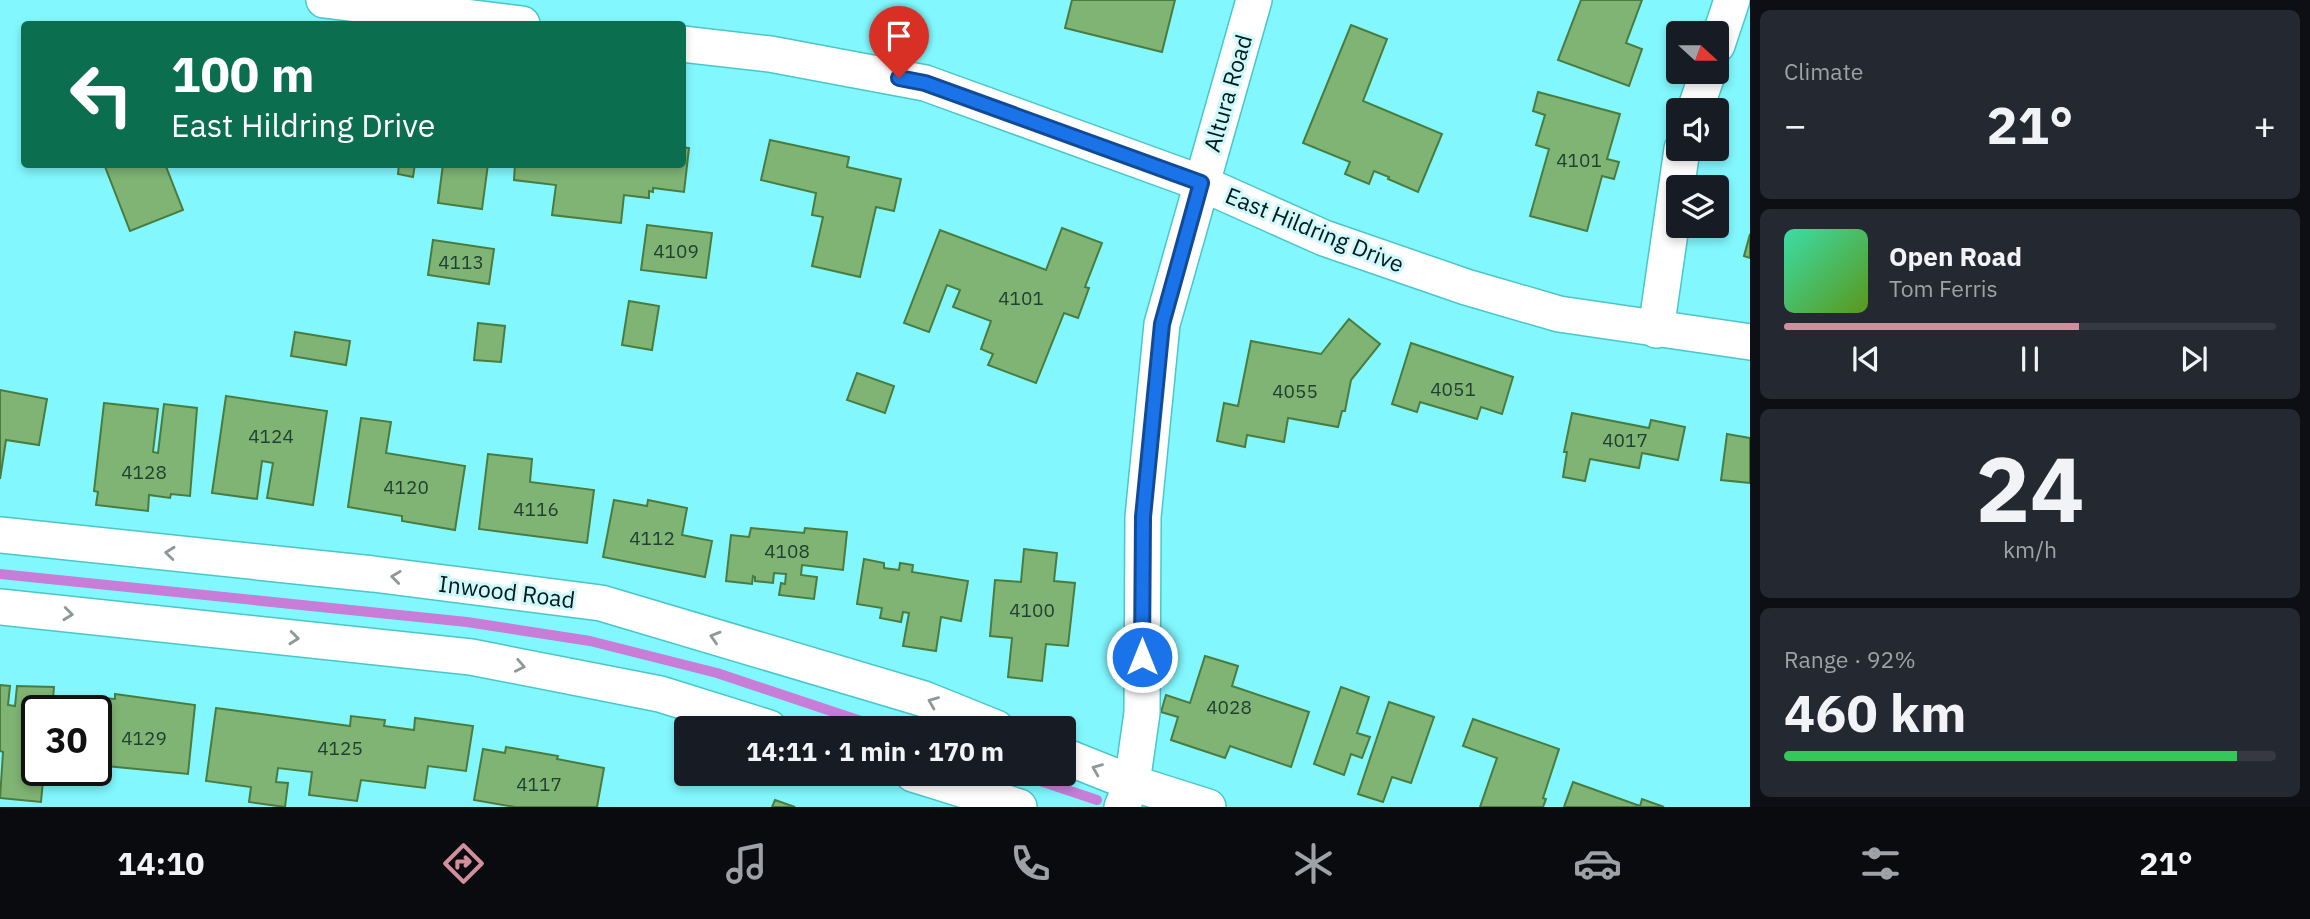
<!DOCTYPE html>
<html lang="en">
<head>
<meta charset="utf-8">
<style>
	body { margin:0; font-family:"IBM Plex Sans",sans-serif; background:#242831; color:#f1f3f6; height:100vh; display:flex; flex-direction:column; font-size:26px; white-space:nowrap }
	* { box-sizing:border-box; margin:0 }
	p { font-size:23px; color:#9ea1a6 }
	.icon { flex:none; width:38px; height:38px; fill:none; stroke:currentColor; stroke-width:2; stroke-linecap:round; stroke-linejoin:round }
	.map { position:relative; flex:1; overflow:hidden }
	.panel { display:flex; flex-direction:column; gap:10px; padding:10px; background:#0d0f14; width:560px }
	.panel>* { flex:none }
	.hud { position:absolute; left:21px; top:21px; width:665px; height:147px; border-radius:7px; box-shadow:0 4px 10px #0003; background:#0b6e4f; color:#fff; overflow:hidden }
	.needle { width:46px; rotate:111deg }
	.fabs { position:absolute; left:1666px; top:21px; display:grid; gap:14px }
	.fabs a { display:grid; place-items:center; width:63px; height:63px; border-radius:7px; background:#171b24; box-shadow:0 4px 10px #0003; font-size:35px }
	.speed { position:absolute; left:21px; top:695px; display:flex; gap:14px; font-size:35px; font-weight:700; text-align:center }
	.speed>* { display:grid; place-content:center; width:91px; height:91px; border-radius:50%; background:#171b24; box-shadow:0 4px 10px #0003; line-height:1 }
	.speed .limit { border:4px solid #111; border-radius:10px; background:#fff; color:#111 }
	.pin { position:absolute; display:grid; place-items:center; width:60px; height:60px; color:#fff; margin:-72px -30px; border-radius:50% 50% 50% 0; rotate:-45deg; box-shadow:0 0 7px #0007 }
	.pin .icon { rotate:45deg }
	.me { position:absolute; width:77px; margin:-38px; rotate:0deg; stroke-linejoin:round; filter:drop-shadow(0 0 5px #0008) }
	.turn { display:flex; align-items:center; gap:24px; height:147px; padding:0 35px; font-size:32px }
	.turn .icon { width:91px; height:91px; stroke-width:2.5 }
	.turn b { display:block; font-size:49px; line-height:60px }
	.big { font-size:52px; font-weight:800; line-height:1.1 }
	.panel .widget { flex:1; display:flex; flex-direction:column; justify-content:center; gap:10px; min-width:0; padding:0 24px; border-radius:10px; background:#242831 }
	.panel .dial { align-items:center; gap:0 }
	.dial b { font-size:91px; line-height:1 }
	.song { display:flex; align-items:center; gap:21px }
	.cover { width:84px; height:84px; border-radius:10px; background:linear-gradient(135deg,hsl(160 70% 55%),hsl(90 70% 35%)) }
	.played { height:7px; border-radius:4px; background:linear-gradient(90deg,#d18e9c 60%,#363941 60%) }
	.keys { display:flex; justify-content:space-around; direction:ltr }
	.heat { display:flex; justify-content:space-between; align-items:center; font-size:38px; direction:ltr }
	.charge { height:10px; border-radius:5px; background:linear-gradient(90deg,#34c759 92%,#363941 0) }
	.trip { position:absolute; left:674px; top:716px; width:402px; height:70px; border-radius:7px; background:#171b24; box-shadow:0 4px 10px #0003; font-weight:800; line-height:70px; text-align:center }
	.tabs { display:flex; height:112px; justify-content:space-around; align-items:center; background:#090b0e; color:#9ea1a6 }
	.tabs .icon { width:49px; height:49px }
	.tabs .active { color:#d18e9c }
	.tabs b { font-size:32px; color:#f1f3f6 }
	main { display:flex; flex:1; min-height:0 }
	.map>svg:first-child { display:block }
</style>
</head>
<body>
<main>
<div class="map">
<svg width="1750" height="807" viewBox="0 0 1750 807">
	<rect width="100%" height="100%" fill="#82f8fe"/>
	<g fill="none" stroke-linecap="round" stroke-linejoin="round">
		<g stroke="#c87dd9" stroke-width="10">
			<path d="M0 574 467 622 590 641 717 673 882 728"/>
			<path d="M1019 774 1097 800"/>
		</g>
	</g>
	<g fill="#7fb474" stroke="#497c3e" stroke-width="2">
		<path d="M1072 0H1175L1162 52 1065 28Z"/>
		<path d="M1581 0H1642L1626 43 1642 49 1629 86 1558 60Z"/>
		<path d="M1351 25 1387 39 1363 101 1442 134 1418 192 1388 179 1389 177 1374 171 1369 184 1345 174 1350 162 1303 143Z"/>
		<path d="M1538 92 1620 114 1607 159 1619 162 1614 179 1602 176 1587 231 1530 216 1549 149 1536 145 1545 115 1533 111Z"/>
		<path d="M770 140 849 157 847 167 901 179 894 211 876 207 860 277 812 266 823 217 812 215 816 193 761 180Z"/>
		<path d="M682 147 689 148 684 192 653 188V192L649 191V198L624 195 621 223 552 215 556 185 514 180 515 164H682Z"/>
		<path d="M104 164H165L183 210 130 231Z"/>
		<path d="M399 164H415L413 177 398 174Z"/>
		<path d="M443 164H488L482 209 438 203Z"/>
		<path d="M647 225 712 233 706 278 641 270Z"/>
		<path d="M1062 228 1102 243 1085 287 1089 288 1078 318 1064 313 1036 383 988 365 993 354 981 349 991 321 953 307 960 290 947 285 929 332 904 323 940 230 1046 270Z"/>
		<path d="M1750 234V258L1744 256Z"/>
		<path d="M433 240 494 249 489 284 428 275Z"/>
		<path d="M629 301 659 306 652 350 622 345Z"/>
		<path d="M1349 319 1380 344 1351 380 1345 411H1342L1338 427 1288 418 1284 442 1247 435 1245 447 1217 441 1224 403 1238 406 1251 341 1321 354Z"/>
		<path d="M478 323 505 326 501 362 474 360Z"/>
		<path d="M295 332 350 341 346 365 291 356Z"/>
		<path d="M1411 343 1513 377 1502 414 1481 407 1477 419 1420 402 1417 412 1392 404Z"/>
		<path d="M857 373 894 386 885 413 847 400Z"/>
		<path d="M0 390 47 399 39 445 6 440 0 479Z"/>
		<path d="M226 396 327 411 313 505 267 498 273 463 262 461 257 499 212 493Z"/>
		<path d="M104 403 158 409 153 452 158 453 164 404 197 408 190 496 171 494 170 498 149 495 148 511 96 505 98 492 94 491Z"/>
		<path d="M1572 413 1649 428 1651 420 1685 427 1678 460 1642 453 1639 468 1590 459 1585 481 1563 477 1567 452H1564Z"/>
		<path d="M361 418 391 422 386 453 465 466 455 530 402 521V516L348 507Z"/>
		<path d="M1727 434 1750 438V483L1721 480Z"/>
		<path d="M488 454 532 459 530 482 594 490 587 543 479 529Z"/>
		<path d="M614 500 647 506 648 500 687 508 682 535 712 541 705 577 603 557Z"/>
		<path d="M751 528 804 533 805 528 847 532 843 570 802 565 801 575 817 577 814 599 779 595 781 583 785 584 786 574 774 573 773 583 755 581V577L753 576 752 584 726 581 731 535 749 537Z"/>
		<path d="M1024 549 1057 553 1054 581 1075 583 1068 646 1046 644 1042 681 1008 677 1012 638 990 636 995 580 1021 582Z"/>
		<path d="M864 559 884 563V568L899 570 900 563 913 565 912 572 968 581 961 621 941 617 936 651 903 646 909 613 903 612 901 622 880 618 882 608 857 604Z"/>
		<path d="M1205 656 1238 666 1232 686 1309 712 1291 767 1230 746 1225 758 1171 740 1178 717 1161 712 1166 695 1190 703Z"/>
		<path d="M0 685 10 686 8 705 15 706 17 686 54 687 52 710H37V770H44L41 802 0 798 3 752 0 751Z"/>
		<path d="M1341 687 1369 697 1357 733 1370 737 1362 758 1351 754 1344 775 1314 764Z"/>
		<path d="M115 694 195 705 188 774 96 765V710H89L91 697 115 699Z"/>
		<path d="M1389 702 1434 717 1411 783 1392 777 1383 802 1358 794Z"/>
		<path d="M216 708 350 726 351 716 385 720 384 726 414 730 415 718 473 726 466 771 428 766 425 788 361 780 357 801 309 795 312 772 278 768 276 782 288 783 285 807 249 802 251 787 206 781Z"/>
		<path d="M1473 719 1559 749 1543 798 1546 799 1543 807H1480L1497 758 1463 746Z"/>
		<path d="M506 747 558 756 557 759 604 768 597 807H515L474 800 483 749 505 753Z"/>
		<path d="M1573 782 1640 806 1642 799 1664 807H1564Z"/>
		<path d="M775 800 795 807H772Z"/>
	</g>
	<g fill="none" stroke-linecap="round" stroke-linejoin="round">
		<defs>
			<g id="minor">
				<path d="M324 0 522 24"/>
				<path d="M682 44 770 54 925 83 1201 183 1324 238 1466 287 1559 314 1750 342"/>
				<path d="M1717 45 1732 0"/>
				<path d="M1695 110 1708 72"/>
				<path d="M1656 330 1682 149"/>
				<path d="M0 535 373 574 601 603 924 699 996 728"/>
				<path d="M0 607 471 657 660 694 769 728"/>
				<path d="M1064 756 1132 783 1208 807"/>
				<path d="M913 774 1019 807"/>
				<path d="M1122 807 1132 783 1142 713 1143 517 1162 324 1254 0"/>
			</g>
		</defs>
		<use href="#minor" stroke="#4ac5cb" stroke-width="38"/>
		<use href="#minor" stroke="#fff" stroke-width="35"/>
	</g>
	<defs><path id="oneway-chevron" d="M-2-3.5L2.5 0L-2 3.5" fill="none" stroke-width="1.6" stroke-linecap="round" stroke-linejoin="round" transform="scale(1.75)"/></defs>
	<g stroke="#8d9899">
		<use href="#oneway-chevron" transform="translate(170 553) rotate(-174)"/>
		<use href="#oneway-chevron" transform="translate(396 577) rotate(-173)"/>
		<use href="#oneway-chevron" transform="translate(68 614) rotate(6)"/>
		<use href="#oneway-chevron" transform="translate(715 637) rotate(-163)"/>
		<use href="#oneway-chevron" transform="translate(294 638) rotate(6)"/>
		<use href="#oneway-chevron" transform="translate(520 666) rotate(11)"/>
		<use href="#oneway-chevron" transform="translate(933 702) rotate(-158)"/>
		<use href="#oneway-chevron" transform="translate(1097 769) rotate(-158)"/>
	</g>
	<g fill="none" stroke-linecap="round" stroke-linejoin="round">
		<defs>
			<path id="route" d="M899 78 925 83 1201 183 1162 324 1143 517 1142 657"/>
		</defs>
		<use href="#route" stroke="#114b97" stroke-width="18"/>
		<use href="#route" stroke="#1a73e8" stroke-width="12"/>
	</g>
	<g text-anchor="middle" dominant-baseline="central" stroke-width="6" stroke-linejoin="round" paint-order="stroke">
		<g font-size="19" fill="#204032">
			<text x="1579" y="160">4101</text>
			<text x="676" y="251">4109</text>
			<text x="461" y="262">4113</text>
			<text x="1021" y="298">4101</text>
			<text x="1453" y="389">4051</text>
			<text x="1295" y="391">4055</text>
			<text x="271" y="436">4124</text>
			<text x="1625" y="440">4017</text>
			<text x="144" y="472">4128</text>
			<text x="406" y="487">4120</text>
			<text x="536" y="509">4116</text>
			<text x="652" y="538">4112</text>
			<text x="787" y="551">4108</text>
			<text x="1032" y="610">4100</text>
			<text x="1229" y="707">4028</text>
			<text x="144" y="738">4129</text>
			<text x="340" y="748">4125</text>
			<text x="539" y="784">4117</text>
		</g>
		<g font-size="23" fill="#011a1c" stroke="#cff8fa">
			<text transform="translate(1227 93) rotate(-74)">Altura Road</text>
			<text transform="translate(1315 229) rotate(22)">East Hildring Drive</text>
			<text transform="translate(507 591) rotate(7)">Inwood Road</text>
		</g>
	</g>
</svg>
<div class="fabs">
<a><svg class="needle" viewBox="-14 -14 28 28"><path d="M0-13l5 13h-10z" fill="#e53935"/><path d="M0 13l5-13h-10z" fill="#9ea1a6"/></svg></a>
<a><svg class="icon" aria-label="sound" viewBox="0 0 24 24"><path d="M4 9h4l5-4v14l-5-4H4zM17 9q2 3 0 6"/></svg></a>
<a><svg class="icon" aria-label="layers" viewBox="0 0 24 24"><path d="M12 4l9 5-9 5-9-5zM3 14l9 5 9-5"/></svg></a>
</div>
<div class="speed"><div class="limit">30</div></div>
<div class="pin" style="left:899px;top:78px;background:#d93025"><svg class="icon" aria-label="arrive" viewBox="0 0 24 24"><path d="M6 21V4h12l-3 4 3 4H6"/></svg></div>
<svg class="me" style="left:1142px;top:657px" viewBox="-20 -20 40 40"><circle r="17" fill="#1a73e8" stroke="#fff" stroke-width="3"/><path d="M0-11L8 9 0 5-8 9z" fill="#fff"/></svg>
<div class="trip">14:11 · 1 min · 170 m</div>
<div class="hud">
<div class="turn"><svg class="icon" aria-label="left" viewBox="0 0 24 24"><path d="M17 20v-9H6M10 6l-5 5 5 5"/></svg><div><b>100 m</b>East Hildring Drive</div></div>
</div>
</div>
<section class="panel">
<div class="widget"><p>Climate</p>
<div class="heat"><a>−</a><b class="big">21°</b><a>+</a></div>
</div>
<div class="widget">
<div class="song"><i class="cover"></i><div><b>Open Road</b><p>Tom Ferris</p></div></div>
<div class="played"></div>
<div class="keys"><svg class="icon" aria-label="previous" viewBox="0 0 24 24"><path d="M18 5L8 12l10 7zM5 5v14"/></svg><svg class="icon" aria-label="pause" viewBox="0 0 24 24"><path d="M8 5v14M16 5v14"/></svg><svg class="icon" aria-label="next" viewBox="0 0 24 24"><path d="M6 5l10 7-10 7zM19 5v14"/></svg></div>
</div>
<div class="widget dial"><b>24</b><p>km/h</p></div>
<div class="widget"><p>Range · 92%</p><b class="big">460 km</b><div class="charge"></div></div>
</section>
</main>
<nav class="tabs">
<b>14:10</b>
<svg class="icon active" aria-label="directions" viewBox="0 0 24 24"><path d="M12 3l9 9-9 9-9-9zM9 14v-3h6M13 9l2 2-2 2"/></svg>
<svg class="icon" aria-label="music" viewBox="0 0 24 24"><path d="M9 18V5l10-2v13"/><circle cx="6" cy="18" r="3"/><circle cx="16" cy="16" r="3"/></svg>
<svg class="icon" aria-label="phone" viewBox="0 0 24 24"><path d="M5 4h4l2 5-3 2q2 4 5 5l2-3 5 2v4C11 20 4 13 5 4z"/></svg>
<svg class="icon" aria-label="climate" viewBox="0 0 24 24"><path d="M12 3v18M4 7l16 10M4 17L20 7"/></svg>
<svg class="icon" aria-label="car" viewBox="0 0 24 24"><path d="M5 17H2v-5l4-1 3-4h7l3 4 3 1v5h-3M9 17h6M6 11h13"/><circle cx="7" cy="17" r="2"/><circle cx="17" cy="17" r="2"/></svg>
<svg class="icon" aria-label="filters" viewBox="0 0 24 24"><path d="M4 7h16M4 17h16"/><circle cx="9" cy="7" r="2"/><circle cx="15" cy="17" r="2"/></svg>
<b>21°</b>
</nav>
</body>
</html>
